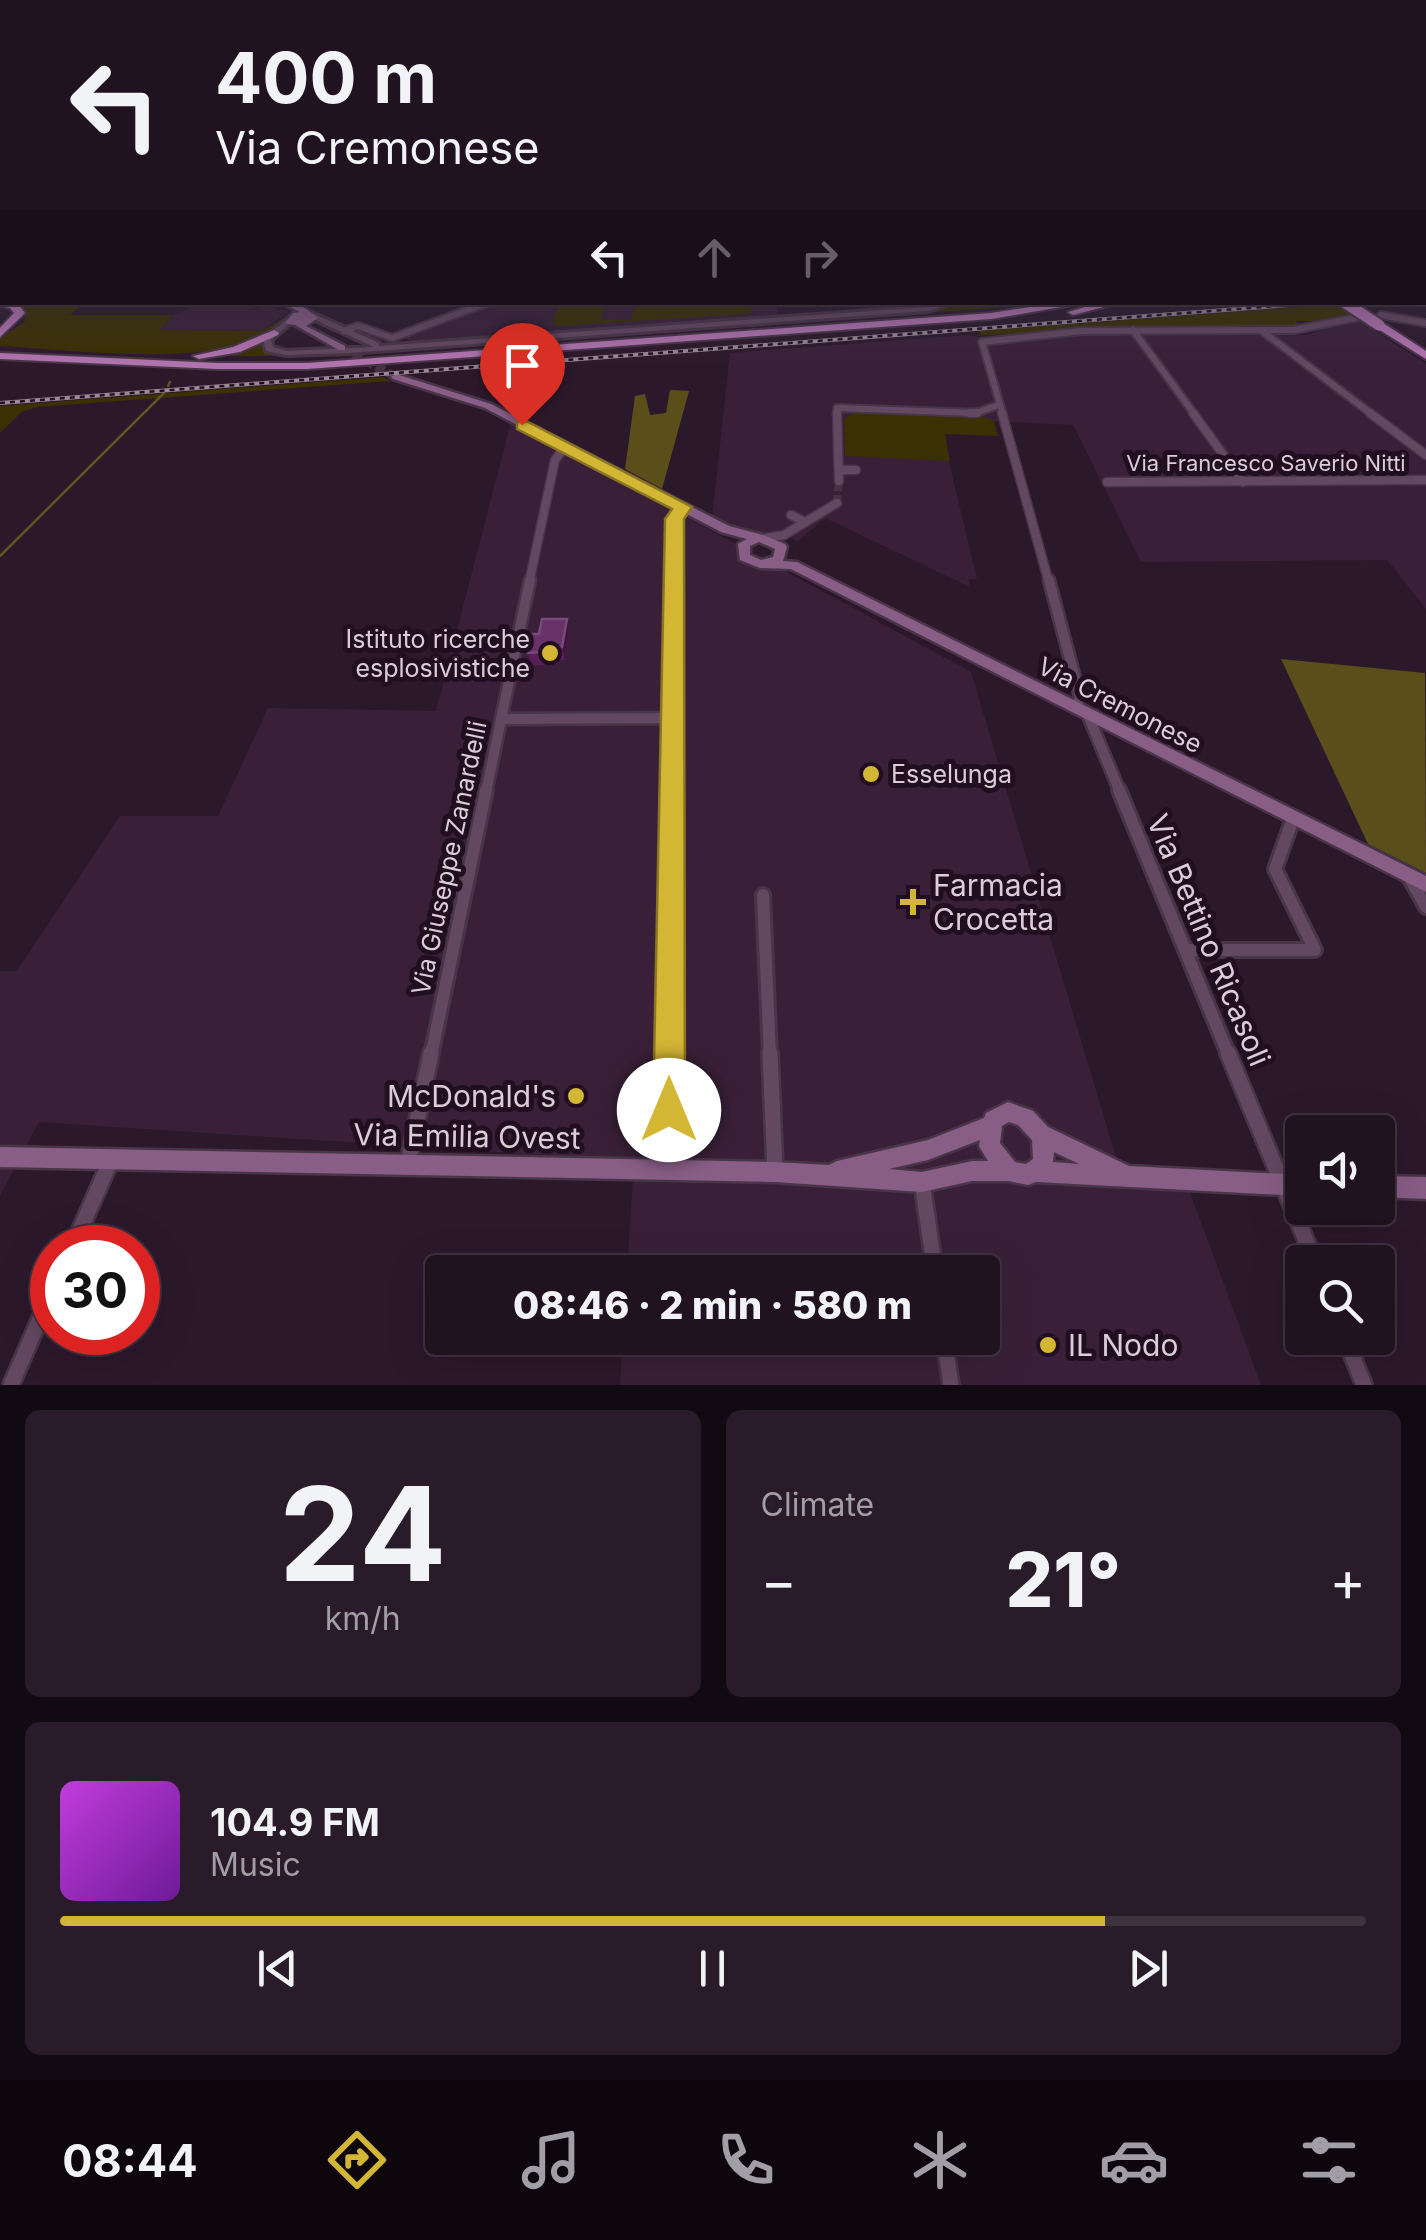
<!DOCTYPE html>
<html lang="en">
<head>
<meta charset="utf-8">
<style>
	body { margin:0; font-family:Inter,sans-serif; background:#291b29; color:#f1f3f6; height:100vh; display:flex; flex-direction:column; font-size:38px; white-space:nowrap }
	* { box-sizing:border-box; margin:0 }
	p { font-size:32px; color:#a29ea5 }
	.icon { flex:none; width:55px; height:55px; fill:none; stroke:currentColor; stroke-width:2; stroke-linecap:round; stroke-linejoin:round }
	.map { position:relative; height:1385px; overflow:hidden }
	.side { display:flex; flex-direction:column; gap:25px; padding:25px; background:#120a12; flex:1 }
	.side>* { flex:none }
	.banner { position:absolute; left:0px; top:0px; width:1428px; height:305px; box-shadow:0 10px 40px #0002,0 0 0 2px #3e323e; background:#211220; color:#f1f3f6; overflow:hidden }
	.fabs { position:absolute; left:1285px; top:1115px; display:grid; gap:20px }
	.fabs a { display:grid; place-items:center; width:110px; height:110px; border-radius:10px; background:#211220; box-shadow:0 10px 40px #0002,0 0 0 2px #3e323e; font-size:50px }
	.speed { position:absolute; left:30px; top:1225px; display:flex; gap:20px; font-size:50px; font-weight:700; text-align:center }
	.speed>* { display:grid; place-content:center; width:130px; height:130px; border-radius:50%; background:#211220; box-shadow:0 10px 40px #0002,0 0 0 2px #3e323e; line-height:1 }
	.speed .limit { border:15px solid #d22; background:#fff; color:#111 }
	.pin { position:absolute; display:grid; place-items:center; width:85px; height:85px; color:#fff; margin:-102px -42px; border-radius:50% 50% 50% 0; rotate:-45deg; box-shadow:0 0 10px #0007 }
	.pin .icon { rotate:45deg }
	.me { position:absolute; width:110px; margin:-55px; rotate:0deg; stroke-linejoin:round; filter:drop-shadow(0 0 8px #0008) }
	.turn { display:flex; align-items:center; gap:35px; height:210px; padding:0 50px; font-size:45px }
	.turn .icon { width:130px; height:130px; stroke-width:2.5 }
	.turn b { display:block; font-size:70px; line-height:85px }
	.lanes { display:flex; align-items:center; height:95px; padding:0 50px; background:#0003; justify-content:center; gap:50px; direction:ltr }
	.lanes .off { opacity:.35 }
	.big { font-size:75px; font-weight:800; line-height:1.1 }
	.side .card { flex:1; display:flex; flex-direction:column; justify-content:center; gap:15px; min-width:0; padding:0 35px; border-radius:15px; background:#291b29 }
	.side .dial { align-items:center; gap:0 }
	.dial b { font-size:130px; line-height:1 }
	.song { display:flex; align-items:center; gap:30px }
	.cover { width:120px; height:120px; border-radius:15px; background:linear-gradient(135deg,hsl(290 70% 55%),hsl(280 70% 35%)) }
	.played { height:10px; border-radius:5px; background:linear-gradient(90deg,#d4b635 80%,#3e323e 80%) }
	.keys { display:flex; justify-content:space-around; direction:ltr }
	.heat { display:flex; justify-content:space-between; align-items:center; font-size:55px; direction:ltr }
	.side .tiles { flex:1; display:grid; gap:25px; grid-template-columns:1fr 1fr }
	.card:last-child { grid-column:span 2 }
	.trip { position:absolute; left:425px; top:1255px; width:575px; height:100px; border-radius:10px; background:#211220; box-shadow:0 10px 40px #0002,0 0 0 2px #3e323e; font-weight:800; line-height:100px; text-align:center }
	.dock { display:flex; height:160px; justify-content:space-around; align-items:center; background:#0d070d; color:#a29ea5 }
	.dock .icon { width:70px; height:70px }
	.dock .current { color:#d4b635 }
	.dock b { font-size:45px; color:#f1f3f6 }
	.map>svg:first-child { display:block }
</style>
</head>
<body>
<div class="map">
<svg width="1426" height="1385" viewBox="0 0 1426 1385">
	<rect width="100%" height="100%" fill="#2c182b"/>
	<g fill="#392038">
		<path d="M204 303H268L248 311 265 306 289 312 260 331 159 330 173 315Z"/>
		<path d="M498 303H776L779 317 413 342 402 338Z"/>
		<path d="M1358 320 1426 364V609L1387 560 1141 562 1073 425 991 421 942 433 977 579H968L970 587 825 518 797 542 789 536 744 534 712 518 730 353 968 335 995 341 1033 336 1306 335Z"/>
		<path d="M511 422 971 672 1118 1164 1181 1168 1261 1385H620L623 1338H982V1272H627L634 1161 39 1122 0 1196V971H17L120 816H218L268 708 436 711Z"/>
	</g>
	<g fill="#3a3001">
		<path d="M14 303H84L70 315H173L160 330 260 331 285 318C241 374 68 349 0 346V339L25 321V309Z"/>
		<path d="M560 303H605L601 319 631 320 636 303 751 302V313L747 314 559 326 552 323Z"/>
		<path d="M957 303 1006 307 335 356H231L259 344 279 354 366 352 931 311Z"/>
		<path d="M1340 304 1354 314 1324 321H1296L1300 327 1089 329 974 336 980 335 979 331Z"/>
		<path d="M383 377 391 381 37 407 22 412 0 433V406Z"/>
		<path d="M857 412 981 416 994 421 998 436 945 434 950 461 845 456 844 419Z"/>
	</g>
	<g fill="#5a4e1a">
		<path d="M670 390 689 391 662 489 625 469 635 396 645 394 650 415 666 413Z"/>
		<path d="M1281 659 1425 673 1426 873 1368 844Z"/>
	</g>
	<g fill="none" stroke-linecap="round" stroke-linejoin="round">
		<g stroke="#615421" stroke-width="2.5">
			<path d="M168 386 170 382"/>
			<path d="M0 556 164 393"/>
		</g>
		<path stroke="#463345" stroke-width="8" stroke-dasharray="8 4" stroke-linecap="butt" d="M837 503 839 481"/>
		<path stroke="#463345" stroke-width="9" stroke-dasharray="9 4" stroke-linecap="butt" d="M342 348 396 377"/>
		<defs>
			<g id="minor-far4">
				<path d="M1381 315 1426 323"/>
				<path d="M1133 330 1195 415"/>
				<path d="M344 331 358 326 392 338 489 302"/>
				<path d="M1262 331 1373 415"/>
				<path d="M837 415V408L976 413 998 405"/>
				<path d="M1003 415 982 342 1081 331 1294 330 1359 317"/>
			</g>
			<g id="minor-far3">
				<path d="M837 413 839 481"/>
				<path d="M970 413H977"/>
				<path d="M1002 413 1049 583"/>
				<path d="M1193 413 1243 482"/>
				<path d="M1370 413 1426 455"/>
				<path d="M839 470H856"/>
				<path d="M1107 482 1426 480"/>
				<path d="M791 515 805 522"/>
				<path d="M766 538 784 535 837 503"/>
				<path d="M529 583 555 460 565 447"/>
				<path d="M674 583 675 519 683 507"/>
			</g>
			<g id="minor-far2">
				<path d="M1049 580 1080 697 1076 708"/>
				<path d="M1087 713 1120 792"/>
				<path d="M501 719 673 718"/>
				<path d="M486 792 530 580"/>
				<path d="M672 792 674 580"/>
			</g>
			<g id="minor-far1">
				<path d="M1119 790 1229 1056"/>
				<path d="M1408 875 1426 907"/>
				<path d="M763 895 770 1056"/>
				<path d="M1188 950H1315L1275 869 1293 819"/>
				<path d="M431 1056 486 790"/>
				<path d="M669 1056 672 790"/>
			</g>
			<g id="minor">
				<path d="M770 1053 775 1171"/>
				<path d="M1228 1053 1315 1262"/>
				<path d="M408 1164 431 1053"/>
				<path d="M668 1169 669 1053"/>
				<path d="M922 1182 935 1272"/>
				<path d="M72 1248 111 1160"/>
				<path d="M944 1338 951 1385"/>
				<path d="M1345 1338 1364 1385"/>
				<path d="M11 1385 52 1291"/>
			</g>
			<g id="tertiary">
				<rect x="1425" y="283" width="1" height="4"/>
				<path d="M942 302H954L928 311 348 353 286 355 266 351 263 339 290 317 294 319 293 321 271 340 273 347 286 351 374 347 309 317 308 315 312 313 379 343V346L927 307Z"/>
				<path d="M1140 302H1204L1201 304H1143Z"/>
			</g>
			<g id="secondary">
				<path d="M280 302C296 302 307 308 318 318L306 326 345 346V350H339L295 325 287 324 286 322 293 313 300 312Z"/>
				<path d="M396 374 491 404 729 526 763 535 785 544 787 547 783 561 797 562 1426 876V892L791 569 760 568 740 560 738 544 747 539 721 532 485 408 393 379 391 377ZM759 542 775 549 773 557 761 560 750 555V546Z"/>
				<path d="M1008 1102 1033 1111 1048 1127 1129 1166 1302 1175V1196L1036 1182 1028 1185 1009 1181H972L922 1192 775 1182 0 1167V1147L775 1162 829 1165 837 1161 928 1140 984 1118 986 1113ZM1009 1122 1018 1125 1032 1140 1033 1159 1026 1164 1015 1162 1000 1143 1002 1126ZM980 1140 979 1146 988 1161H972L922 1172 889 1169 928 1160ZM1054 1152 1079 1164 1053 1162Z"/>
				<path d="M1378 1176 1426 1177V1199L1378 1197Z"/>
			</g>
			<g id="trunk">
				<path d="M0 300 18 304 25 313 0 337V328L14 313 10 308 0 306Z"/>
				<path d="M1062 302H1091L991 319 307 369H218L0 359V353L218 363H307L991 313Z"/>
				<path d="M1102 302H1123L1073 315 1068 312Z"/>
				<path d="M1375 323H1383L1426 351V359L1375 327Z"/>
				<path d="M274 330 279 333 278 335 240 352 199 359 193 356 233 347Z"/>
			</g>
		</defs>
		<use href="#minor-far4" stroke="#483547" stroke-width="10"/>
		<use href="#minor-far3" stroke="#483547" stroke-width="11"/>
		<use href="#minor-far2" stroke="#483547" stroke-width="15"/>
		<use href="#minor-far1" stroke="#483547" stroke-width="18"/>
		<use href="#minor" stroke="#483547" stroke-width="20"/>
		<use href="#tertiary" stroke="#483547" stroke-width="6"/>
		<use href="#secondary" stroke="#483547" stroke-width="5"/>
		<use href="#trunk" stroke="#483547" stroke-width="4"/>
		<use href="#minor-far4" stroke="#634861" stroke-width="6"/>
		<use href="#minor-far3" stroke="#634861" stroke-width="8"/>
		<use href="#minor-far2" stroke="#634861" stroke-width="10"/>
		<use href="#minor-far1" stroke="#634861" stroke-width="12"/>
		<use href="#minor" stroke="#634861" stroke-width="15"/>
		<use href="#tertiary" fill="#634861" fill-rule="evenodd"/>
		<use href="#secondary" fill="#885d86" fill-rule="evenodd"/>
		<use href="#trunk" fill="#b274b0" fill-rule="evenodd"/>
		<defs>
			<path id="rail" d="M0 403 1330 302"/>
		</defs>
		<use href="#rail" stroke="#998998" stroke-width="4"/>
		<use href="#rail" stroke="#220e21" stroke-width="2.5" stroke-dasharray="5" stroke-linecap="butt"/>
		<defs>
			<path id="trunk-bridge" d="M1344 302 1379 325"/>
		</defs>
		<use href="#trunk-bridge" stroke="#483547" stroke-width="15" stroke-linecap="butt"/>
		<use href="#trunk-bridge" stroke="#b274b0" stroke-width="11"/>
	</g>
	<path fill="#5a1f5a" d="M569 632 565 660H544V665H531L528 653 539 634Z"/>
	<path fill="#421441" d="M567 619 569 632 565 660 562 647Z"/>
	<path fill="#673267" stroke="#794a79" stroke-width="2.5" d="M542 619H567L562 647 541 648V652L528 653 531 634H539Z"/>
	<linearGradient id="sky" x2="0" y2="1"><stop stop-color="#180d18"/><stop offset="0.48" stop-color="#453d55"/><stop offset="1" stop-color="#453d55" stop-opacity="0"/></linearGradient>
	<rect width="1426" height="368" fill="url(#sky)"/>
	<path fill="#d4b635" stroke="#8a7622" stroke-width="2.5" d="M517 422H528L692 507 684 519 685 1110 681 1121 669 1126 657 1121 653 1110 665 519 672 509 517 429Z"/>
	<g fill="#d4b635" stroke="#220e21" stroke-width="4">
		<circle cx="550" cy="653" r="10"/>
		<circle cx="871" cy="774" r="10"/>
		<path d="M908 887h10v10h10v10h-10v10h-10v-10h-10v-10h10z"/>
		<circle cx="576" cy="1096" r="10"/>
		<circle cx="1048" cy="1345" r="10"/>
	</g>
	<g text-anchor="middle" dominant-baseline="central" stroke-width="10" stroke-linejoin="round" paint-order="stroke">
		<g font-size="22" fill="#daccd9" stroke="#220e21">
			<text x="1266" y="463">Via Francesco Saverio Nitti</text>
		</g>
		<g font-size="25" fill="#daccd9" stroke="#220e21" text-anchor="end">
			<text x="530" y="639">Istituto ricerche<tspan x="530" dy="29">esplosivistiche</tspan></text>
			<text x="891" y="774" text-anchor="start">Esselunga</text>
		</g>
		<g font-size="25" fill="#daccd9" stroke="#220e21">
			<text transform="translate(1120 705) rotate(27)">Via Cremonese</text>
			<text transform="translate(449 858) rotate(-78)">Via Giuseppe Zanardelli</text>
		</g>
		<g font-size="30" fill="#daccd9" stroke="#220e21" text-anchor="start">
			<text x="933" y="885">Farmacia<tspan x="933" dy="34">Crocetta</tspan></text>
			<text x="556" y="1096" text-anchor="end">McDonald's</text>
			<text x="1068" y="1345">IL Nodo</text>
		</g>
		<g font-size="30" fill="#daccd9" stroke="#220e21">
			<text transform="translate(1209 940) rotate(67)">Via Bettino Ricasoli</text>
			<text transform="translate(467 1136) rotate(1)">Via Emilia Ovest</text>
		</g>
	</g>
</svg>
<div class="fabs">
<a><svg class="icon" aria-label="sound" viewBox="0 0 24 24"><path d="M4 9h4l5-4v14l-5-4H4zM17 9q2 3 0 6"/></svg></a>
<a><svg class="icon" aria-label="search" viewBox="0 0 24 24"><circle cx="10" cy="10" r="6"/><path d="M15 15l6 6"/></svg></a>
</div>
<div class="speed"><div class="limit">30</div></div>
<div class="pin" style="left:522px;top:425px;background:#d93025"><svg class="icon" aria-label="arrive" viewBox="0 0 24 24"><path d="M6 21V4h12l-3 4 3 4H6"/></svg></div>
<svg class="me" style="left:669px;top:1110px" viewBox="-20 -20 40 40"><circle r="19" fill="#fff"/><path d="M0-13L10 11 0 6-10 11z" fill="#d4b635"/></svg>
<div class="trip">08:46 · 2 min · 580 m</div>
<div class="banner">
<div class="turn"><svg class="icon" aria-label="left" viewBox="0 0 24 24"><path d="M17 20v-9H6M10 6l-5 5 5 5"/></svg><div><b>400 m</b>Via Cremonese</div></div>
<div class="lanes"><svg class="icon" aria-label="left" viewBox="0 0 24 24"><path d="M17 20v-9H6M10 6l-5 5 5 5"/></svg><svg class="icon off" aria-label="ahead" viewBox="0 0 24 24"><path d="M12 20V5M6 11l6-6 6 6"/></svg><svg class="icon off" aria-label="right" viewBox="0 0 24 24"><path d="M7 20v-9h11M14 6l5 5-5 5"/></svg></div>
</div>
</div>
<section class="side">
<div class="tiles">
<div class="card dial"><b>24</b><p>km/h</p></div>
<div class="card"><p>Climate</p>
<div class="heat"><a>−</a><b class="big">21°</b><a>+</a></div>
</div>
<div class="card">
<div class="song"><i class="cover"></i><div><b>104.9 FM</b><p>Music</p></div></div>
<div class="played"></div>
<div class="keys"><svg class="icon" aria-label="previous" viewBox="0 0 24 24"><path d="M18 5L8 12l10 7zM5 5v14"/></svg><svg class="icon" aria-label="pause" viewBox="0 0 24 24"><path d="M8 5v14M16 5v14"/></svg><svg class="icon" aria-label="next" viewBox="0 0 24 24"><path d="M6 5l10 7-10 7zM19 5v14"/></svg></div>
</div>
</div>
</section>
<nav class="dock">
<b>08:44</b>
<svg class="icon current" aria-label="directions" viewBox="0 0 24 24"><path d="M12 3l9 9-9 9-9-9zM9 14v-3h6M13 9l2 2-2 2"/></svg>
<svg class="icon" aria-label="music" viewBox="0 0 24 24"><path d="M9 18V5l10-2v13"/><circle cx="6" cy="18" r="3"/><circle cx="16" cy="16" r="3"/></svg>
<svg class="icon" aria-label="phone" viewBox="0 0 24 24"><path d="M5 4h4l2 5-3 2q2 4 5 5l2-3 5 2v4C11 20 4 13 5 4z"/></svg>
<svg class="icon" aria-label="climate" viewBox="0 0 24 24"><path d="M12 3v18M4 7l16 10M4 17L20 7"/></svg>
<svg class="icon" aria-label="car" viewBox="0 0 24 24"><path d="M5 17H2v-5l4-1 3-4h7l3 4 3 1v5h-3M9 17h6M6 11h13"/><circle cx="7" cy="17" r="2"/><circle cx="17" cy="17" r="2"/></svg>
<svg class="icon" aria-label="filters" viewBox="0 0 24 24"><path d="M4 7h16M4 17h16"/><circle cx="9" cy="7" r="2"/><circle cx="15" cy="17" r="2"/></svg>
</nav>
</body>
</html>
